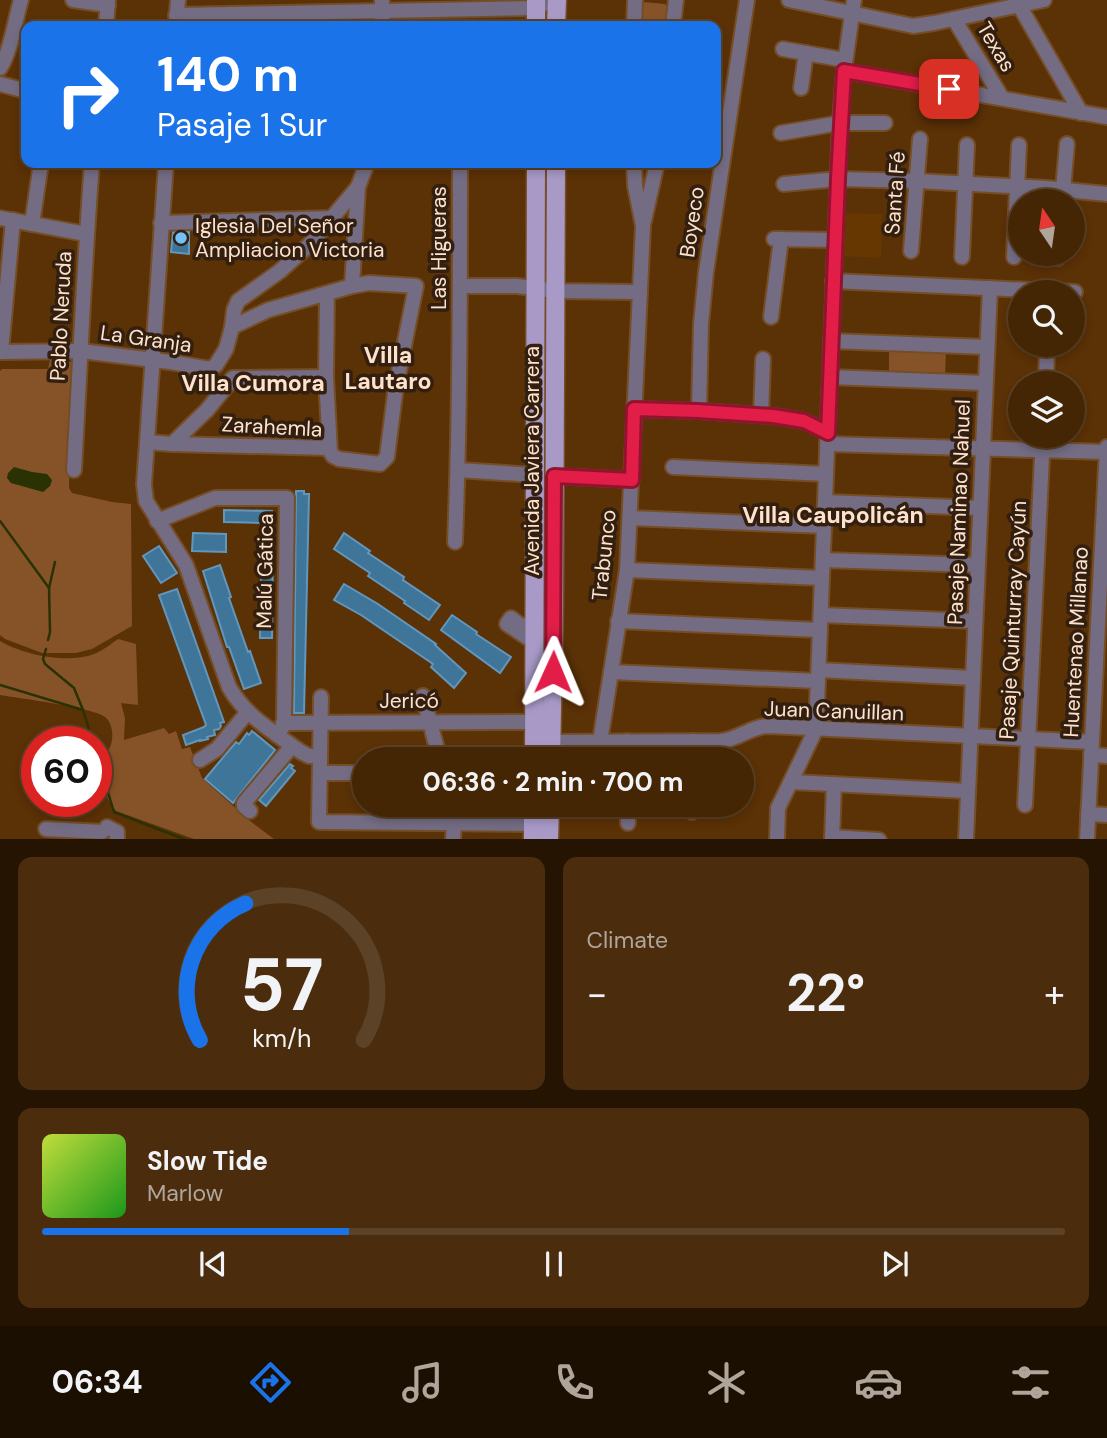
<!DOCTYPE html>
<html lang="en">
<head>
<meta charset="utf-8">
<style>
	body { margin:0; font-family:"DM Sans",sans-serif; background:#4b2d0e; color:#f1f3f6; height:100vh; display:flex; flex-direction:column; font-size:26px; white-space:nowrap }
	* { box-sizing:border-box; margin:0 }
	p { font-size:23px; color:#afa59a }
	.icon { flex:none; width:38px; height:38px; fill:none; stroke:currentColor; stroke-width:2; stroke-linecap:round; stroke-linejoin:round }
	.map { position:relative; height:839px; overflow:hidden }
	.panel { display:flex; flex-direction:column; gap:18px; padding:18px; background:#251402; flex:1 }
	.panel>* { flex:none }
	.guide { position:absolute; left:21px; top:21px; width:700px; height:147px; border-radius:14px; box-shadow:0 4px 10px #0003,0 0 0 2px #5c4226; background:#1a73e8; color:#fff; overflow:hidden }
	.needle { width:46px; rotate:347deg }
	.buttons { position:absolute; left:1008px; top:189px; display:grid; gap:14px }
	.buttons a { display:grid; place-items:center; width:77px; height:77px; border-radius:50%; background:#442504; box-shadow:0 4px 10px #0003,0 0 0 2px #5c4226; font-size:35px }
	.speed { position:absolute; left:21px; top:726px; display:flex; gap:14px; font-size:35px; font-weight:700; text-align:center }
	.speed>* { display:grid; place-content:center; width:91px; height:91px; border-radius:50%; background:#442504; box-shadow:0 4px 10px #0003,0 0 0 2px #5c4226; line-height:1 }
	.speed .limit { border:10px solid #d22; background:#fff; color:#111 }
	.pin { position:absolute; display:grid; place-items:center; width:60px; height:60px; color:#fff; margin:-30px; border-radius:14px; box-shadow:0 4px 10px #0006 }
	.me { position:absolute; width:77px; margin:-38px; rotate:1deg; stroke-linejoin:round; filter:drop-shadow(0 0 5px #0008) }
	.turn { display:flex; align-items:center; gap:24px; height:147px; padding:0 21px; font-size:32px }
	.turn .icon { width:91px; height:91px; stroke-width:2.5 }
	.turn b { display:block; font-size:49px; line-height:60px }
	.big { font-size:52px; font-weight:700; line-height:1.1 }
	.panel .tile { flex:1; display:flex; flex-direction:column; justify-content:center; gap:10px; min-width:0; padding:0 24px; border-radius:14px; background:#4b2d0e }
	.panel .dial { align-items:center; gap:0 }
	.dial svg { height:182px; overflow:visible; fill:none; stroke:#5c4226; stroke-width:7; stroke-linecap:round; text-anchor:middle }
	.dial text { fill:#f1f3f6; stroke:none }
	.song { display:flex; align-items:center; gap:21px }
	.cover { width:84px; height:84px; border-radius:10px; background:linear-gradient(135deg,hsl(70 70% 55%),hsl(120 70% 35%)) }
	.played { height:7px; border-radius:4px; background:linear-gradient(90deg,#1a73e8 30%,#5c4226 30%) }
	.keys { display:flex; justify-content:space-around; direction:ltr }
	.heat { display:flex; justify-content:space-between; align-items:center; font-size:38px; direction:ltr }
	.panel .tiles { flex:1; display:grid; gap:18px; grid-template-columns:1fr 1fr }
	.tile:last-child { grid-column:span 2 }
	.trip { position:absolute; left:352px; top:747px; width:402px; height:70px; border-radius:35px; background:#442504; box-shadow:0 4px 10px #0003,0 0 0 2px #5c4226; font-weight:700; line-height:70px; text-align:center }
	.menu { display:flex; height:112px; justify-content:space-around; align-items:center; background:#1b0f02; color:#afa59a }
	.menu .icon { width:49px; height:49px }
	.menu .selected { color:#1a73e8 }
	.menu b { font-size:32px; color:#f1f3f6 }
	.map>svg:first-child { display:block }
</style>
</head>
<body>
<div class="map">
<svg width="1107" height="840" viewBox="0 0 1107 840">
	<rect width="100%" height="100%" fill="#5b3106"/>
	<path fill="#673702" d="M838 213 882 214 881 258 837 256Z"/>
	<g fill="#855327">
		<path d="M644 2 665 4 668 8 667 26H638V10Z"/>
		<path d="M540 302H550L548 736H539Z"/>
		<path d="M889 347 946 349 945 378 889 375Z"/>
		<path d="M50 360 71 362 73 365 69 488 72 493 112 502 131 504 132 626 92 649 76 653H42L5 639 0 635V371L2 369H48Z"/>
		<path d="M118 639 136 644 138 705 121 703 125 718 124 740 164 728 169 734 176 731 182 749 190 747 202 778 250 821 274 839H194L116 811C107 801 98 780 100 766 101 758 107 754 110 747 114 738 113 723 105 717 95 708 18 698 0 695V641C23 655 68 664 94 654 102 651 111 644 118 639Z"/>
	</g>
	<path fill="#2a3204" d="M14 467 32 472 47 474 52 480 50 486 43 492 11 483 7 478 8 473Z"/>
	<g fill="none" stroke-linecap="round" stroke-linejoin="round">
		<g stroke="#2a3204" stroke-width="2.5">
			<path d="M0 521 49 588"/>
			<path d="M48 640 50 632 49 588 55 562"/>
			<path d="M46 649 43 659 45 664 74 688 83 710"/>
			<path d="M0 685 83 710 93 742"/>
			<path d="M96 754 114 812 186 840"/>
		</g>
	</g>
	<g fill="#3f7599" stroke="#6197bd" stroke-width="2">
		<path d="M173 232H189V254L171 252Z"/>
		<path d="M296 491H304V494H309L304 713H294Z"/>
		<path d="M224 510 272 511V531H273V539L272 638H260L262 523 224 522Z"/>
		<path d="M193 533 226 534V552L192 551Z"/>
		<path d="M344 533 370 551 368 553 404 577 403 580 440 605 429 620 404 603 405 601 368 576 370 573 334 549Z"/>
		<path d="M159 546 177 573 161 583 143 556Z"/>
		<path d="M220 565 231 597 229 598 248 652 250 651 261 683 244 689 229 647H227L203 571Z"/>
		<path d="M344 584 378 604 436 644 435 645 466 673 454 688 431 667 433 664 361 615 334 600Z"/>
		<path d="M177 589 224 722 220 723 221 726 219 729 214 730 215 735 207 737 208 739 200 741V740L186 745 183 735 204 727 206 725 159 595Z"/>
		<path d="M452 615 477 632 476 634 511 657 500 673 441 630Z"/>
		<path d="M252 731 275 750 233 803 205 779 236 742 239 744 247 733 249 735Z"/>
		<path d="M290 764 293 766 291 768 295 771 266 806 259 800Z"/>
	</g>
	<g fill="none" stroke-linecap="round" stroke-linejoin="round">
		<defs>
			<g id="minor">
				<path d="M73 0 108 5"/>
				<path d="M382 0V26"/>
				<path d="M789 0 913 26 934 23 1044 0"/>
				<path d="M1019 5 1081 113"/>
				<path d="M176 15 536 8 551 0"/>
				<path d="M954 19 1002 98"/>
				<path d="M106 26 108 0"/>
				<path d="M176 26 178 0"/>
				<path d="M634 26 635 0"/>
				<path d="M673 26 676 0"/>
				<path d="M783 49 845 60"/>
				<path d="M0 68C11 51 15 20 21 0"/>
				<path d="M844 71 1107 117"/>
				<path d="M0 84 26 91"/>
				<path d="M801 88 806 53"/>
				<path d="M781 133 840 123H885"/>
				<path d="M166 163 147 442 144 484 146 501 186 565 229 687C246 717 274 732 301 752L309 756H320"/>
				<path d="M784 184 838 179 917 181 1046 188 1107 194"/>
				<path d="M1062 201 1067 144"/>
				<path d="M0 218 86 234"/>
				<path d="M644 221 657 163"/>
				<path d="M161 223 334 218"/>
				<path d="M32 224 41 163"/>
				<path d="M774 239 835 240"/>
				<path d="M911 251 920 139"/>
				<path d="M962 257 967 145"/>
				<path d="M1014 257 1019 145"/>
				<path d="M1058 258V254"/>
				<path d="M833 281 1075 292"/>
				<path d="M352 286 358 187 367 163"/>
				<path d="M460 286H517L555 291 640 292"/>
				<path d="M771 317 781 239"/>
				<path d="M232 327 268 310 352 286 369 283 416 286 396 386 387 457 380 464 339 459 333 456 330 451 326 377 327 294"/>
				<path d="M831 341 987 347"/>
				<path d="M0 352 81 351 170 362 210 369 216 365 226 349 232 327 234 310 238 301 280 271 309 245 358 187"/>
				<path d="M1 352 13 220"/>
				<path d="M830 377 985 383"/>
				<path d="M1046 383 1047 345"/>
				<path d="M634 409 699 411 773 416 804 421 828 433"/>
				<path d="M699 411 701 324 706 272 747 0"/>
				<path d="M761 415 763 359"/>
				<path d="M147 442 172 444 329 448"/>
				<path d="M172 444 207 410 233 378 326 377"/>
				<path d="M827 444 1107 452"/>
				<path d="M673 467 826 474"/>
				<path d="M74 470C80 368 84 265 92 163"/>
				<path d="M458 470 535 475"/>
				<path d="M554 476 632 480"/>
				<path d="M825 502 980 508"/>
				<path d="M630 518 824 526"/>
				<path d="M157 521 215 498H287L284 721 282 728 277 735"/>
				<path d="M455 542C460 416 460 289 460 163"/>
				<path d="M823 560 978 565"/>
				<path d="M627 570 822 578"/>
				<path d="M821 615 975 621"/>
				<path d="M618 621 820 630"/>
				<path d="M534 642 507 624 511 618 521 626 535 623"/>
				<path d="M819 670 973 678"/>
				<path d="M611 672 818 681"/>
				<path d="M423 696 440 760"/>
				<path d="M321 697 319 822 533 824"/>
				<path d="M283 723 534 722"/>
				<path d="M627 741V760"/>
				<path d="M541 742 720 741C738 740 751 726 769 726L1092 742"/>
				<path d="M600 742 627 570 643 226 635 186 634 163"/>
				<path d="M1091 755 1107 756"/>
				<path d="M200 760 217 749 247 713"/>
				<path d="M693 760V741"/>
				<path d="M320 773H364"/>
				<path d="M792 782 968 791"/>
				<path d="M452 805 454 824 453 840"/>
				<path d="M627 805 628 823"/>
				<path d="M1025 805 1043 436"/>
				<path d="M250 811 244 806V803L292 746"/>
				<path d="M692 812V805"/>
				<path d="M1088 814 1107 815"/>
				<path d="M107 827 117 832V840"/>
				<path d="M46 829 102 832"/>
				<path d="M832 837 879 840"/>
				<path d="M777 840 778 808 816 729 840 123 844 71 854 0"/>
				<path d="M832 840 834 784"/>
				<path d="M966 840 990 288"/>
				<path d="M1087 840 1107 447"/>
			</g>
			<g id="major">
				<path d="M536 26V0"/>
				<path d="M556 26 557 0"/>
				<path d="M534 760 536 163"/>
				<path d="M551 760 554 602 556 163"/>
				<path d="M533 840V805"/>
				<path d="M549 840 550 805"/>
			</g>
		</defs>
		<use href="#minor" stroke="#754d26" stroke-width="18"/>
		<use href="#major" stroke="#754d26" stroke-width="21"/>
		<use href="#minor" stroke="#736c83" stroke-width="14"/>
		<use href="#major" stroke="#a899c7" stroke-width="18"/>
	</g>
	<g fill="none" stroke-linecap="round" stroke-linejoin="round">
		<defs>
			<path id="route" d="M553 672 554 476 632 480 634 409 698 411 773 416 804 421 828 433 838 179 844 71 949 89"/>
		</defs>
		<use href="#route" stroke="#92132f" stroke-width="18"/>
		<use href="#route" stroke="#e11d48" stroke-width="12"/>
	</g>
	<circle fill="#73c1f5" stroke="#321f0f" stroke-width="2.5" cx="181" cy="238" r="7"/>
	<g text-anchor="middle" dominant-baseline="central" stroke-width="7" stroke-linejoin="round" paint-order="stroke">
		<g font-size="21" fill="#fde2ce" stroke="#321f0f">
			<text transform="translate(996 47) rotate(59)">Texas</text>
			<text transform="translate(895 193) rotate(-86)">Santa Fé</text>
			<text transform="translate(692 222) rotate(-82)">Boyeco</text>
			<text transform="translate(439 248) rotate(-90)">Las Higueras</text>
			<text transform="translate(61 316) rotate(-87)">Pablo Neruda</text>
			<text transform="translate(146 339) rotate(8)">La Granja</text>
			<text transform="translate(272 427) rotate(3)">Zarahemla</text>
			<text transform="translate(532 461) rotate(-90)">Avenida Javiera Carrera</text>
			<text transform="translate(959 512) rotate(-88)">Pasaje Naminao Nahuel</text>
			<text transform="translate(604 555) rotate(-84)">Trabunco</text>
			<text transform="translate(265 571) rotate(-89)">Malú Gática</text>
			<text transform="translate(1013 620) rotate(-87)">Pasaje Quinturray Cayún</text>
			<text transform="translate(1076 642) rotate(-87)">Huentenao Millanao</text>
			<text x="409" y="701">Jericó</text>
			<text transform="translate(834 711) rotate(2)">Juan Canuillan</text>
		</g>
		<g font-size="21" fill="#fde2ce" stroke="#321f0f" text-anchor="start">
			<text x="195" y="226">Iglesia Del Señor<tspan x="195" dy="24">Ampliacion Victoria</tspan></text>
		</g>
		<g font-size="23" font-weight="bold" fill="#fde2ce" stroke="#321f0f">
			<text x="388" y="355">Villa<tspan x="388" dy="26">Lautaro</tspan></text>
			<text x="253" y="383">Villa Cumora</text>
			<text x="833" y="515">Villa Caupolicán</text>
		</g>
	</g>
</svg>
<div class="buttons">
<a><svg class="needle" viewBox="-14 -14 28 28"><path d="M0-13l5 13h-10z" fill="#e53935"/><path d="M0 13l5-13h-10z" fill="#afa59a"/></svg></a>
<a><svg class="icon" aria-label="search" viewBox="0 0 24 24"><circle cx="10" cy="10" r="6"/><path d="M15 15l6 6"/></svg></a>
<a><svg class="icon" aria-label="layers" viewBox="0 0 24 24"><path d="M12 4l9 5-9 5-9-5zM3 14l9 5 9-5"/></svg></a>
</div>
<div class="speed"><div class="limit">60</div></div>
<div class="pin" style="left:949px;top:89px;background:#d93025"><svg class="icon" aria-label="arrive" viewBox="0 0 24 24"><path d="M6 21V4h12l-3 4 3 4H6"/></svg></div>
<svg class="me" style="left:553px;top:672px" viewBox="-20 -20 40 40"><path d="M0-17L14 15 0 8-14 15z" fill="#e11d48" stroke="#fff" stroke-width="4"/></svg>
<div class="trip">06:36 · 2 min · 700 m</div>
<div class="guide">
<div class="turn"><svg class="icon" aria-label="right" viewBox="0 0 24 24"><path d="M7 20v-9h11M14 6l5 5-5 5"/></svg><div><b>140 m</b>Pasaje 1 Sur</div></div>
</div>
</div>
<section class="panel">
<div class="tiles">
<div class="tile dial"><svg viewBox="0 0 100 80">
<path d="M14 69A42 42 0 1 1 86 69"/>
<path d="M14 69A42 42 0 0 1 34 9" stroke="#1a73e8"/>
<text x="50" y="56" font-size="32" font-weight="700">57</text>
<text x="50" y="72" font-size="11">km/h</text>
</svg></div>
<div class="tile"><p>Climate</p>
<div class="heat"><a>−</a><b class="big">22°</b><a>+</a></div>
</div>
<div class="tile">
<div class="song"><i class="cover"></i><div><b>Slow Tide</b><p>Marlow</p></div></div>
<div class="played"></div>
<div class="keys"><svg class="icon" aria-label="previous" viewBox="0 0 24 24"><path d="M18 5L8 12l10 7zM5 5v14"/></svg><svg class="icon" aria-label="pause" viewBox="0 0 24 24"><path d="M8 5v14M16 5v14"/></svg><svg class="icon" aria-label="next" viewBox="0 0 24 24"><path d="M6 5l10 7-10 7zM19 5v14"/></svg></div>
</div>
</div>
</section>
<nav class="menu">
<b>06:34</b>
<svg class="icon selected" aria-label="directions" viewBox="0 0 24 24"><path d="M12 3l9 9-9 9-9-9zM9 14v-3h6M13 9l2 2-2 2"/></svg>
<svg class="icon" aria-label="music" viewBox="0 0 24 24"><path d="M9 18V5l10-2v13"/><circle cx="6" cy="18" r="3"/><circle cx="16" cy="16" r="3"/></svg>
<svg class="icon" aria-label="phone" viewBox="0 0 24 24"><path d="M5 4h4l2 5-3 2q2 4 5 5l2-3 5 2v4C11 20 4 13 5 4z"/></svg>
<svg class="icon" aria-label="climate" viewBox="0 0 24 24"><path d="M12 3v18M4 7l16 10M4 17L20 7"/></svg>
<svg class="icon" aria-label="car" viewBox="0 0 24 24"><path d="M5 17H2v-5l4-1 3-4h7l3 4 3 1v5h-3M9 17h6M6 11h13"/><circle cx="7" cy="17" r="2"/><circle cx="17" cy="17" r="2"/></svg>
<svg class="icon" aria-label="filters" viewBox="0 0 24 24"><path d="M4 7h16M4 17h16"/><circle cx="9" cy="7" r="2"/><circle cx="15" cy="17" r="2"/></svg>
</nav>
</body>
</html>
